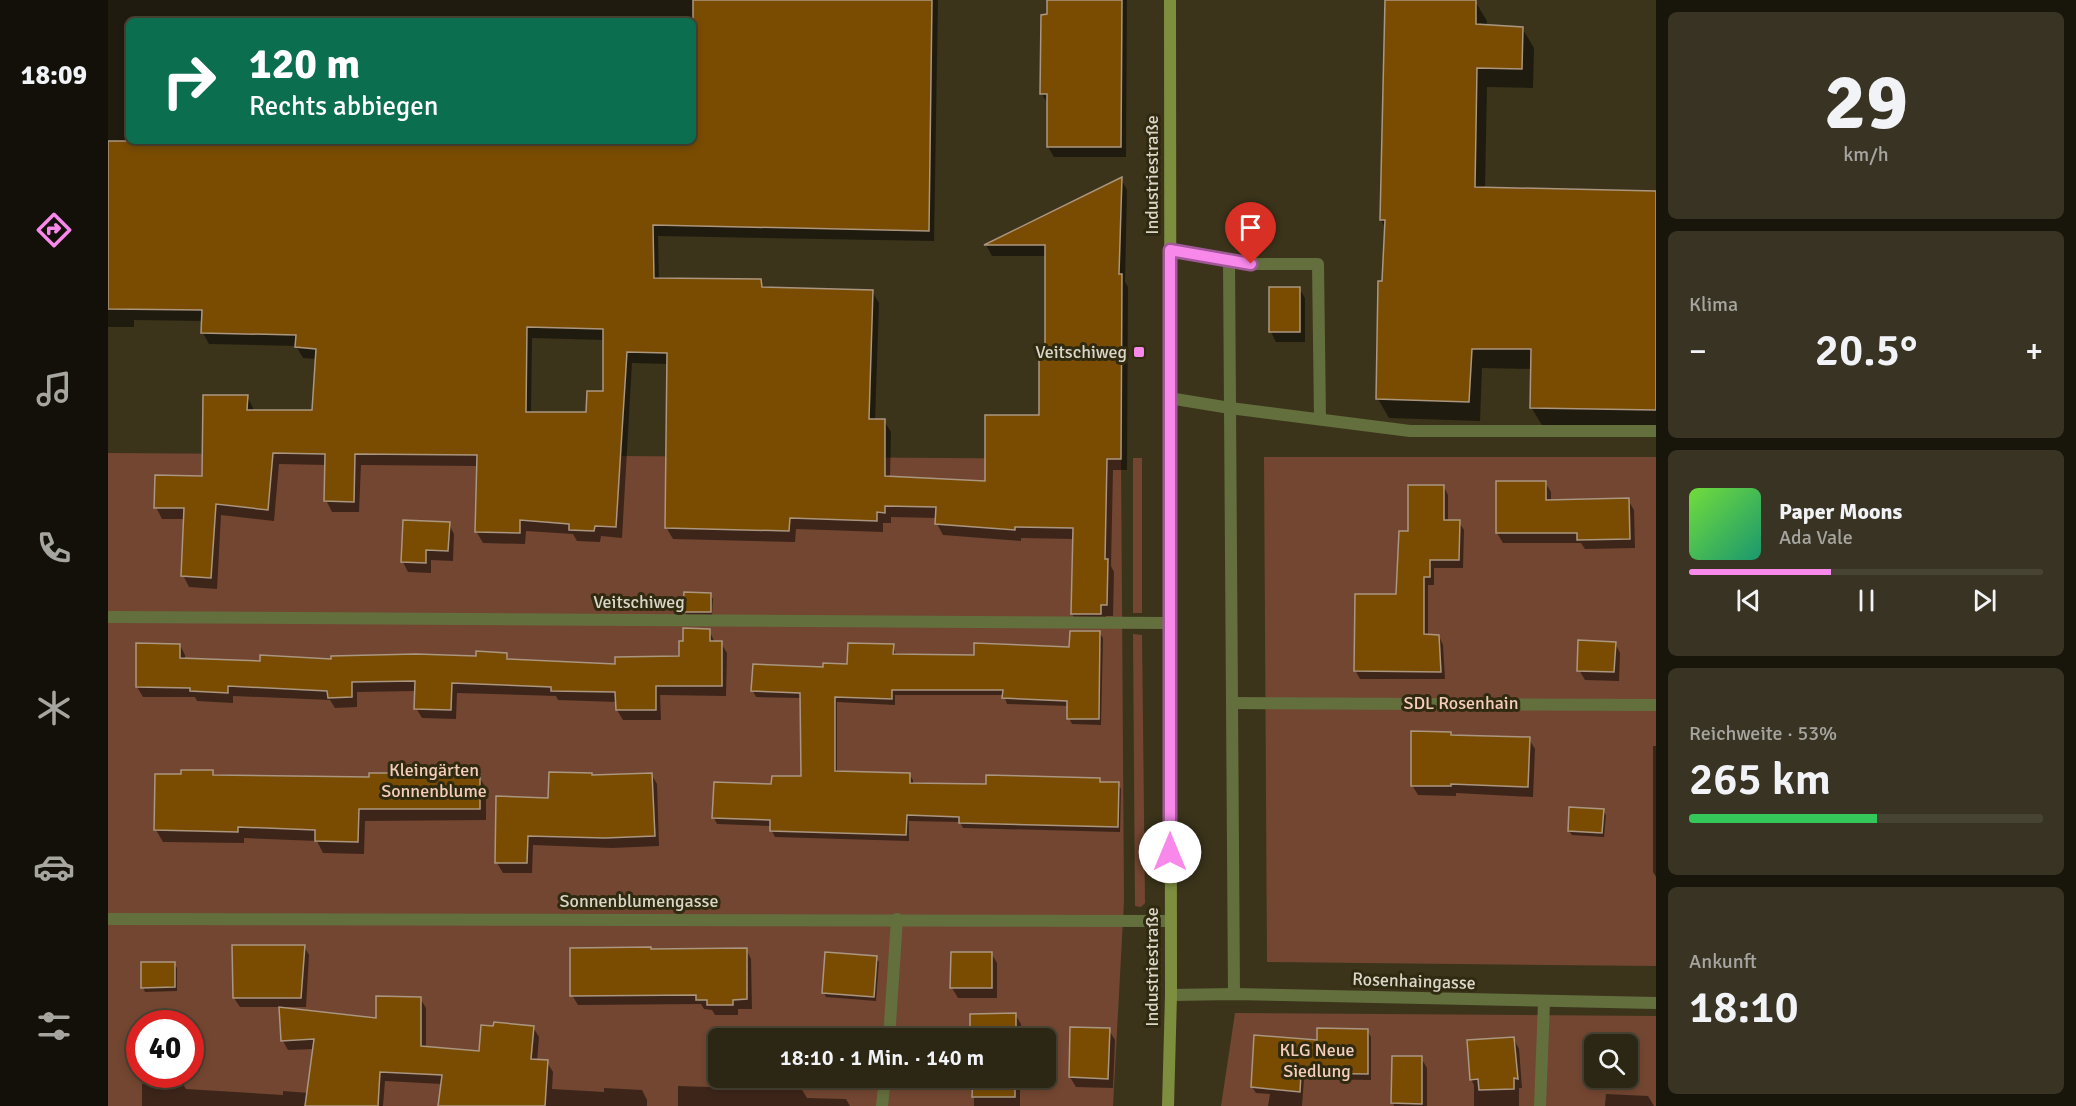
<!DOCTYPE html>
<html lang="de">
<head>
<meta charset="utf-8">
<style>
	body { margin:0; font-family:Signika,sans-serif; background:#383322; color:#f1f3f6; height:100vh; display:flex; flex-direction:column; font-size:22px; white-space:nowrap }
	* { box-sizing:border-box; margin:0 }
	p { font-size:20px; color:#a6a5a0 }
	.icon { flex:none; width:33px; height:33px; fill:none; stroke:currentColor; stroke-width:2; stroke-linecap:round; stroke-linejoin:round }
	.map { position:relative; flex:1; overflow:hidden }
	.side { display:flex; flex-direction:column; gap:12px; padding:12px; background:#18150b; width:420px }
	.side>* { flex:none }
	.guide { position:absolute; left:18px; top:18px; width:570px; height:126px; border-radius:9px; box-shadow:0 3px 9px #0003,0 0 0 2px #484434; background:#0b6e4f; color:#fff; overflow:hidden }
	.controls { position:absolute; left:1476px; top:1034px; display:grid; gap:12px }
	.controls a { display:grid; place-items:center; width:54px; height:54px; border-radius:9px; background:#2c2714; box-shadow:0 3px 9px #0003,0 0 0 2px #484434; font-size:30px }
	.speed { position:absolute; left:18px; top:1010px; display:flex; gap:12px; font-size:30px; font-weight:700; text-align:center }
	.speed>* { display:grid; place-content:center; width:78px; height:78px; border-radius:50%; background:#2c2714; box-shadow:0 3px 9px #0003,0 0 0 2px #484434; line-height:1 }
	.speed .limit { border:9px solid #d22; background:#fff; color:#111 }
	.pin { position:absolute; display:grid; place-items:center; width:51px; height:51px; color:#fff; margin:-62px -26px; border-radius:50% 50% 50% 0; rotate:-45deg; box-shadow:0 0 6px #0007 }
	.pin .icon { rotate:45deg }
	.me { position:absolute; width:66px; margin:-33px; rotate:0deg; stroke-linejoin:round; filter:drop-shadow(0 0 4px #0008) }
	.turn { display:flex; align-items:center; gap:21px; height:126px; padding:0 24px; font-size:27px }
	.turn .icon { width:78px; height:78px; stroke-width:2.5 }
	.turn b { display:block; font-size:42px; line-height:51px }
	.big { font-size:45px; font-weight:600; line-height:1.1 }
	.side .card { flex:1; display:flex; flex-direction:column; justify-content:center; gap:9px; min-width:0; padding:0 21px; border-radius:9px; background:#383322 }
	.side .dial { align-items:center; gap:0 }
	.dial b { font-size:78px; line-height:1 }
	.song { display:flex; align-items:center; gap:18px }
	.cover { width:72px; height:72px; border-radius:9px; background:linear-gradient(135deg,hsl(100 70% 55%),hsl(160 70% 35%)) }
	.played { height:6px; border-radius:3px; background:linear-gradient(90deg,#f888ea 40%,#484434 40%) }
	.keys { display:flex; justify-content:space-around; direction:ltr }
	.heat { display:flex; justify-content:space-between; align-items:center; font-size:33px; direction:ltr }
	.charge { height:9px; border-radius:4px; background:linear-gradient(90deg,#34c759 53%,#484434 0) }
	.trip { position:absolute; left:600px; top:1028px; width:348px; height:60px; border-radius:9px; background:#2c2714; box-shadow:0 3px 9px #0003,0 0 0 2px #484434; font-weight:600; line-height:60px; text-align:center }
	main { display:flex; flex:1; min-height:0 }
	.tabs { display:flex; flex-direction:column; width:108px; justify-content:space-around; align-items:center; background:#121008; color:#a6a5a0 }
	.tabs .icon { width:42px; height:42px }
	.tabs .selected { color:#f888ea }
	.tabs b { font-size:27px; color:#f1f3f6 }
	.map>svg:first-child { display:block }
</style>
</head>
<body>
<main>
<nav class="tabs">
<b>18:09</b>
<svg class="icon selected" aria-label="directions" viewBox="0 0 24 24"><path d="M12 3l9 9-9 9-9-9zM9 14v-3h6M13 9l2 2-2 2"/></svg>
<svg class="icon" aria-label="music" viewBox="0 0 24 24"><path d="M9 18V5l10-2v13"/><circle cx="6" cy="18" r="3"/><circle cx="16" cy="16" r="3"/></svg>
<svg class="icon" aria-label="phone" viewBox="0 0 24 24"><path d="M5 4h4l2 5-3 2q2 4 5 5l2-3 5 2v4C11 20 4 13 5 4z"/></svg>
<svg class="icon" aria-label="climate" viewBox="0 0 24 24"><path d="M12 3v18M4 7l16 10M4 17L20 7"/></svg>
<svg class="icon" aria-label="car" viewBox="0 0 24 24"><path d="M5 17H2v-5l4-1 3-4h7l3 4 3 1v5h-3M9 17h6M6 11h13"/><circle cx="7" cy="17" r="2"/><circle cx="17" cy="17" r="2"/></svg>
<svg class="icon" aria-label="filters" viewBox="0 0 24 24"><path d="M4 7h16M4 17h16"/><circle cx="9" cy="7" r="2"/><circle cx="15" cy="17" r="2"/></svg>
</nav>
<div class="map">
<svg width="1548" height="1106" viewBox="0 0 1548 1106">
	<rect width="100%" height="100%" fill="#3b341b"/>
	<g fill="#734631" fill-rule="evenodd">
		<path d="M0 453 1013 459 1016 901 1005 1106H0ZM32 1023H82V1074H32ZM610 1038H938V1077H610Z"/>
		<path d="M1156 457H1548V966L1159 962Z"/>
		<rect x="1025" y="458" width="9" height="155"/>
		<path d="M1025 634 1034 635 1037 903 1033 907 1027 906Z"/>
		<path d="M1127 1013 1548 1016V1106H1113ZM1486 1044H1520V1077H1486Z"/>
	</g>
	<g fill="#0007" fill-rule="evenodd">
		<path d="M0 0H830L826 241 550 236 551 280 652 281 657 289 764 291 771 303 767 421H776L783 432 782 478 878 482 932 416 938 358 939 256H884L878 245 1013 179 1019 190 1017 282 1020 287 1019 470H1005L1003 566 1006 572 1005 616H998V625H971L964 614 966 539 913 538V541L835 535 829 524V518L783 517V523H775V532L688 529 687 542 565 539 558 527 560 364 524 363 514 538 493 536 492 542 469 541 465 534 418 531 417 544 375 543 368 531 370 466 253 465 251 512H224L218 500V465L171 464 166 521 113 515 109 589 81 587 75 575 77 519H54L48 507 96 477 139 396 145 408V411L206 412 209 359 195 358 188 346 101 344 95 333V321L26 320V327H0ZM21 21H585V141H21ZM424 338 496 340V393L480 414 423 413Z"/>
		<path d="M940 0H1019L1018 157H946L940 147V104L934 94Z"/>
		<path d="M1278 0 1367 1 1379 21 1378 26 1414 28 1426 48 1425 88 1379 87 1377 189 1548 192V429L1435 427 1423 407 1424 369 1374 368 1372 421 1281 418 1270 399 1278 229 1273 220Z"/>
		<path d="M1191 288 1197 298V342H1168L1163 332Z"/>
		<path d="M1437 482 1443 492V501L1520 500 1526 510 1527 548 1477 549 1473 543H1395L1389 533Z"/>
		<path d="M1336 487 1340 495V522H1351L1356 530 1355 568H1326V585H1320V636H1331L1335 645 1337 679H1252L1247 670 1289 596 1301 532Z"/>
		<path d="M341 524 346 534 345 561 323 560V573L300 572 295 562Z"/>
		<path d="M602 594 605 599 604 616H579L577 612Z"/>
		<path d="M601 630 607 643H613L619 653 618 696 552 695 553 720H515L509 710V702L450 700 448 696 349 693 348 719 314 718 308 708V691L249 692V707L227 708 222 700 125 696V703L89 701 87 697H35L29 687 72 645 77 655V659L153 663 370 657 398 655 402 661 509 665 572 658Z"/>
		<path d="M991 632 995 638 993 725 964 724 961 718V706L899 704 896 695H787V705L729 702V773L801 774 805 780V785L879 786 991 779 994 783 1010 784 1013 789 1012 832 855 828 852 822 801 821V841L667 837 664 831V826L609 824 606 818 665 785 694 778V698L648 697 645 691 716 668 741 665 785 646 788 656H868L962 648Z"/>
		<path d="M1507 643 1512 653 1511 681 1477 680 1471 670Z"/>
		<path d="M1343 733 1344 736 1421 739 1427 749 1425 797 1348 793V796L1310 795 1304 785Z"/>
		<path d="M1545 746H1548V877L1545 872Z"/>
		<path d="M104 771 107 776 263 778 299 774 300 777H371L378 788V820L257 821 256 854 215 853 209 841 136 838V843L55 842 48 830 75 776Z"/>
		<path d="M543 774 549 784 551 846 504 848 425 845 424 873H395L389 863 442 800 485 776Z"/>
		<path d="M1495 810 1498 815 1496 837 1464 835 1461 831Z"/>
		<path d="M196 946 201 955 198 1007H173V1009L269 1019 312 998 318 1008V1048L373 1053 425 1027 431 1037 429 1061 439 1062 445 1072 444 1089 496 1092V1088L534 1090 539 1100V1106H331L334 1084 277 1081 275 1106H34V1084H75L78 1089 175 1095V1091L201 1093 206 1049 180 1050 175 1041 173 1007H132L126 998Z"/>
		<path d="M638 949 643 959 644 1009H630V1015H607L604 1010 596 1009 593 1004 470 1005 464 995Z"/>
		<path d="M883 953 889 963V998H850L844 988Z"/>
		<path d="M768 958 771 962 768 1001 718 997 716 993Z"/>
		<path d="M66 964 69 968V991L37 992 35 987Z"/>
		<path d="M907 1014 913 1024V1038H864Z"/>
		<path d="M1001 1030 1007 1040 1005 1088 968 1087 962 1077Z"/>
		<path d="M1259 1030 1263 1037V1080L1196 1079 1194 1106H1160L1162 1094 1148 1093 1144 1087 1211 1041Z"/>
		<path d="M1406 1039 1411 1049 1414 1088H1411V1106H1366V1085L1363 1079Z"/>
		<path d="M1313 1058 1319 1068V1106H1286L1285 1103Z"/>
		<rect x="866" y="1077" width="46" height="29"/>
		<path d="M570 1086 631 1088 632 1086 693 1088 699 1098 738 1099 742 1106H570Z"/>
		<path d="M1498 1094 1540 1096 1546 1106H1497Z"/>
	</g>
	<g fill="#794c02" stroke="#ab9680" stroke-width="1.5" fill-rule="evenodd">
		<path d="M585 0H824L821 231 545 225 546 278 653 279 654 287 765 290 761 419H777V476L877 481V415H931V356H937V245H876L1014 177 1011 274H1014L1013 459H999L997 559H1000L999 605H993V614H963L965 528 907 527V530L827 524 828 507 777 506V513L769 512V521L682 518 681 531 557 528 559 353 519 352 508 527 487 526 486 531 461 530V524L412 520V533L367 532 369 455 247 454 246 502 216 501 217 454 165 453 160 510 108 504 103 578 73 576 76 508H46L47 475 94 476 95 395H140L139 410H204L208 349 187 347 188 335 93 333 94 310 0 309V141H585ZM419 327 495 329V391H479L478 412H418Z"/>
		<path d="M939 0H1014L1013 147H939V94H932L933 15 939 14Z"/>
		<path d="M1277 0H1368V24L1415 27 1414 69 1369 68 1367 187 1548 191V410L1422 408 1423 349H1364L1361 402 1268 399 1270 281H1274L1277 220H1272Z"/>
		<rect x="1161" y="287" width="31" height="45"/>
		<path d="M1388 481H1438V500L1521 498 1522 539 1469 540V533H1388Z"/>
		<path d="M1300 485H1336V520H1352L1351 560H1322V577H1316V634L1331 635 1333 672 1246 671 1247 594H1288L1291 531H1300Z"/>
		<path d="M295 520 342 522 340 551 318 550V563L293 562Z"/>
		<path d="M576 592 603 593V612H575Z"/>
		<path d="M575 628 602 629V641H614V686H548V710H508L507 692 443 691V687L344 683 343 710 306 709 307 681 244 682V697L220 698 219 691 120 686V693L82 691V688L28 687V643L72 644V658L152 661V655L223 659V656L308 654 368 656V651L399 653V659L507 664V657L571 656V641H575Z"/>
		<path d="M962 631H992L991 719H959V701L894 698 895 690H784V699L727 697V771L802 773V783L878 784V775L992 778V782H1011L1010 827 851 823V817L799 815 798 835 662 831V820L604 818 606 782 663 784 664 776H693L692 693 643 691 645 664 715 667V663L739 664 740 643 786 644 785 654 866 655V643L961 647Z"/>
		<path d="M1470 640 1508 642 1506 672 1469 671Z"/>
		<path d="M1303 731 1343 732V735L1422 737 1420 787 1343 784V786H1303Z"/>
		<path d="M73 770H105V775L261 777V773H299V775H372V809H251L250 842 207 841V830L130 827V832L46 830 47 774H73Z"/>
		<path d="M441 772 484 773V775L544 773 547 836 497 838 420 836 419 863H387L388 796 440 798Z"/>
		<path d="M1461 807 1496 809 1494 833 1460 831Z"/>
		<path d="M124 945H197L193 998H125Z"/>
		<path d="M543 947V949L639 948V999L625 1000V1005H599V1000H588V995L462 996V948Z"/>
		<path d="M717 952 769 956 766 997 714 993Z"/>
		<path d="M843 952H884V988H842Z"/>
		<path d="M33 962H67V987L33 988Z"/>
		<path d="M268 996 313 997V1046L371 1051 373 1025 385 1026 386 1022 426 1026 423 1059 440 1060 437 1106H330L334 1075 272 1072 270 1106H197L206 1039 173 1041 171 1007 268 1018Z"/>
		<path d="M908 1013V1038H862V1014Z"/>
		<path d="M962 1027 1002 1028 1000 1079 961 1077Z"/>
		<path d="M1209 1028 1260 1029V1074L1193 1073 1192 1092 1143 1087 1146 1035 1209 1040Z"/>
		<path d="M1406 1037 1410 1079 1406 1078V1089L1371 1090 1370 1079 1362 1080 1359 1040Z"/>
		<path d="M1284 1056H1314V1104L1283 1103Z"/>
		<path d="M865 1077H907V1097H864Z"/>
	</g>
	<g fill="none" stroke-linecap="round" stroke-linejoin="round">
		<g stroke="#646f3e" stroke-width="12">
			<path d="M1062 250 1143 264H1210L1212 419"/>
			<path d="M1121 260 1126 994"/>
			<path d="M1061 398 1122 408 1302 431H1548"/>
			<path d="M0 617 1061 623"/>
			<path d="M1124 703 1548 705"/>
			<path d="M0 919 1063 921"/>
			<path d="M1063 995 1126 994 1548 1003"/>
			<path d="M781 1038 789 919"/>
			<path d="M774 1106 777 1077"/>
			<path d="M1432 1106 1436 1002"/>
		</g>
		<path stroke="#7e8e3f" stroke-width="12" d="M1060 1106 1063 995 1062 0"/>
	</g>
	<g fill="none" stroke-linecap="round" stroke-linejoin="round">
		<defs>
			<path id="route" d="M1062 852V250L1143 264"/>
		</defs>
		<use href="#route" stroke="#a15898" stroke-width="15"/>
		<use href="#route" stroke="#f888ea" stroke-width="10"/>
	</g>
	<rect fill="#f888ea" stroke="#302a11" stroke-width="2" x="1025" y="346" width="12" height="12" rx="3"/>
	<g text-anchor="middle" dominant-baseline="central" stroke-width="6" stroke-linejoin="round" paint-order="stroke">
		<g font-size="18" fill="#d9d6c7" stroke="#302a11">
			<text transform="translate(1044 175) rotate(-90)">Industriestraße</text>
			<text x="531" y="602">Veitschiweg</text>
			<text x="531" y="901">Sonnenblumengasse</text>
			<text transform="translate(1044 967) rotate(-90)">Industriestraße</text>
			<text transform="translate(1306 981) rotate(2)">Rosenhaingasse</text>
		</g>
		<g font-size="18" fill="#d9d6c7" stroke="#302a11" text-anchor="end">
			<text x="1019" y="352">Veitschiweg</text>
		</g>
		<g font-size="18" fill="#f4cdbb" stroke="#302a11">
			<text x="1353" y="703">SDL Rosenhain</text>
			<text x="326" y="770">Kleingärten<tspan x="326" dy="21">Sonnenblume</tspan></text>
			<text x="1209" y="1050">KLG Neue<tspan x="1209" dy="21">Siedlung</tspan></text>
		</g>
	</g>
</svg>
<div class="controls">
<a><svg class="icon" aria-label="search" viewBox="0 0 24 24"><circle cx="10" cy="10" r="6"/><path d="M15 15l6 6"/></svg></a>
</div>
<div class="speed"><div class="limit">40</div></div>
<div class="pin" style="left:1143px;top:264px;background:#d93025"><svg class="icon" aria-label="arrive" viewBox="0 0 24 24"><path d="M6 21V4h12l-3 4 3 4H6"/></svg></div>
<svg class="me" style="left:1062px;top:852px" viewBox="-20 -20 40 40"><circle r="19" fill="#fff"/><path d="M0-13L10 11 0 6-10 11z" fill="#f888ea"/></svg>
<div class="trip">18:10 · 1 Min. · 140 m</div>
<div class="guide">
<div class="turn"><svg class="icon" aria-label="right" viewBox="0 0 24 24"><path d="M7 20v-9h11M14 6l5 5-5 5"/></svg><div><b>120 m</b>Rechts abbiegen</div></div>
</div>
</div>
<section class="side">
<div class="card dial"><b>29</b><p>km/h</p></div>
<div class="card"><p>Klima</p>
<div class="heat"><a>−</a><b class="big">20.5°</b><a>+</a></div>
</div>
<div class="card">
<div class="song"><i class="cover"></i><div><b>Paper Moons</b><p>Ada Vale</p></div></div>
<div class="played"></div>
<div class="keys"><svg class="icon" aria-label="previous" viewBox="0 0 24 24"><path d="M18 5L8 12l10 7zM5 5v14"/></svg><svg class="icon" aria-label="pause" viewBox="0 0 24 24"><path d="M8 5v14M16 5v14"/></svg><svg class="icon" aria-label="next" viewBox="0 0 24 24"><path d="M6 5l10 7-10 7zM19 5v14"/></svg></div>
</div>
<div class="card"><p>Reichweite · 53%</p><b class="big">265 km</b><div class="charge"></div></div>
<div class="card"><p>Ankunft</p><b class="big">18:10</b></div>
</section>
</main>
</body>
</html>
